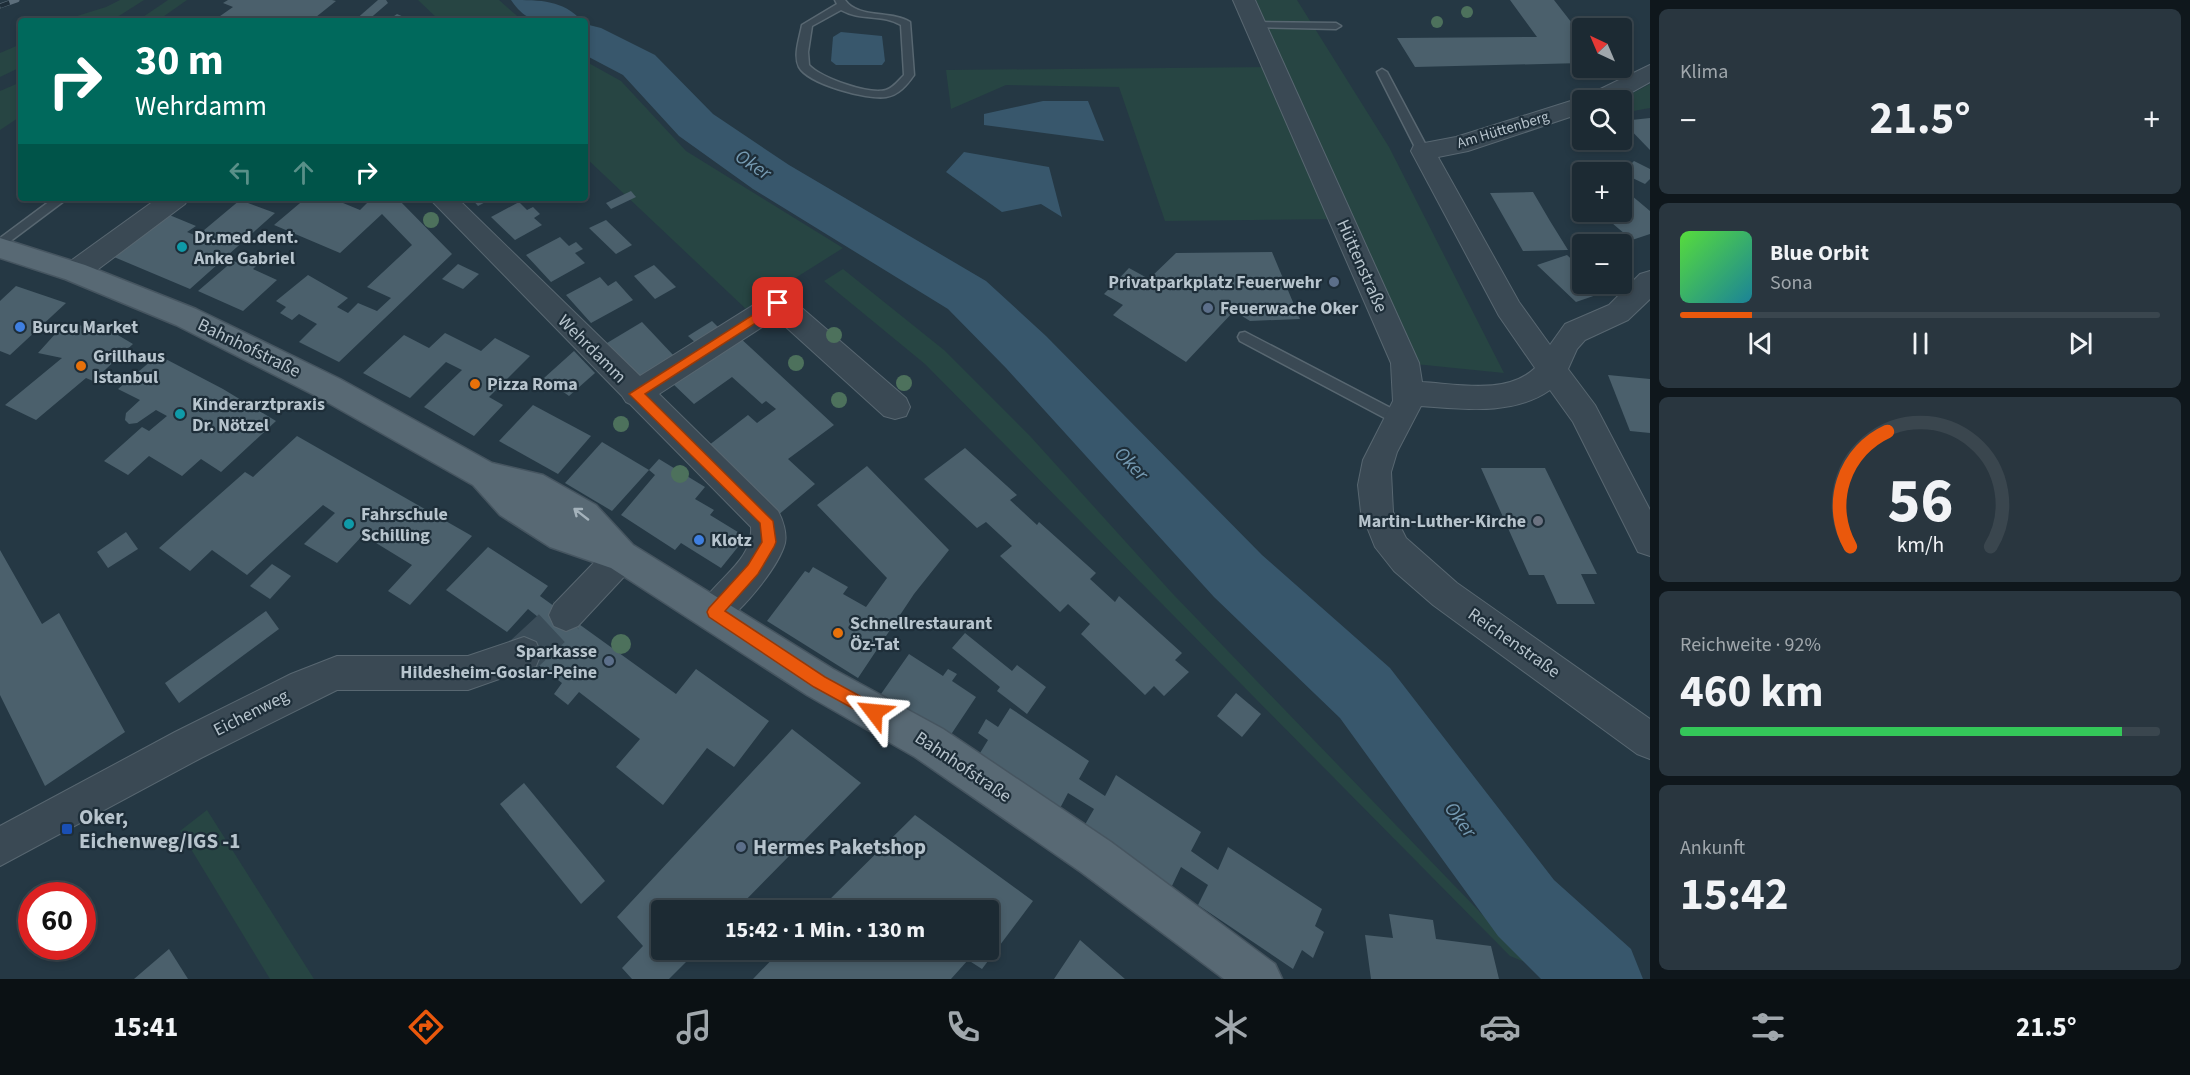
<!DOCTYPE html>
<html lang="de">
<head>
<meta charset="utf-8">
<style>
	body { margin:0; font-family:"Source Sans 3",sans-serif; background:#29363f; color:#f1f3f6; height:100vh; display:flex; flex-direction:column; font-size:22px; white-space:nowrap }
	* { box-sizing:border-box; margin:0 }
	p { font-size:20px; color:#a0a7ac }
	.icon { flex:none; width:33px; height:33px; fill:none; stroke:currentColor; stroke-width:2; stroke-linecap:round; stroke-linejoin:round }
	.map { position:relative; flex:1; overflow:hidden }
	.sheet { display:flex; flex-direction:column; gap:9px; padding:9px; background:#0f171c; width:540px }
	.sheet>* { flex:none }
	.top-card { position:absolute; left:18px; top:18px; width:570px; height:183px; border-radius:6px; box-shadow:0 3px 9px #0003,0 0 0 2px #3a464e; background:#00695c; color:#fff; overflow:hidden }
	.needle { width:39px; rotate:316deg }
	.buttons { position:absolute; left:1572px; top:18px; display:grid; gap:12px }
	.buttons a { display:grid; place-items:center; width:60px; height:60px; border-radius:6px; background:#1c2a33; box-shadow:0 3px 9px #0003,0 0 0 2px #3a464e; font-size:30px }
	.speed { position:absolute; left:18px; top:882px; display:flex; gap:12px; font-size:30px; font-weight:700; text-align:center }
	.speed>* { display:grid; place-content:center; width:78px; height:78px; border-radius:50%; background:#1c2a33; box-shadow:0 3px 9px #0003,0 0 0 2px #3a464e; line-height:1 }
	.speed .limit { border:9px solid #d22; background:#fff; color:#111 }
	.pin { position:absolute; display:grid; place-items:center; width:51px; height:51px; color:#fff; margin:-26px; border-radius:12px; box-shadow:0 3px 9px #0006 }
	.me { position:absolute; width:66px; margin:-33px; rotate:299deg; stroke-linejoin:round; filter:drop-shadow(0 0 4px #0008) }
	.turn { display:flex; align-items:center; gap:21px; height:126px; padding:0 18px; font-size:27px }
	.turn .icon { width:78px; height:78px; stroke-width:2.5 }
	.turn b { display:block; font-size:42px; line-height:51px }
	.lanes { display:flex; align-items:center; height:57px; padding:0 18px; background:#0003; justify-content:center; gap:30px; direction:ltr }
	.lanes .off { opacity:.35 }
	.big { font-size:45px; font-weight:700; line-height:1.1 }
	.sheet .tile { flex:1; display:flex; flex-direction:column; justify-content:center; gap:9px; min-width:0; padding:0 21px; border-radius:9px; background:#29363f }
	.sheet .dial { align-items:center; gap:0 }
	.dial svg { height:156px; overflow:visible; fill:none; stroke:#3a464e; stroke-width:7; stroke-linecap:round; text-anchor:middle }
	.dial text { fill:#f1f3f6; stroke:none }
	.song { display:flex; align-items:center; gap:18px }
	.cover { width:72px; height:72px; border-radius:9px; background:linear-gradient(135deg,hsl(110 70% 55%),hsl(190 70% 35%)) }
	.played { height:6px; border-radius:3px; background:linear-gradient(90deg,#ea580c 15%,#3a464e 15%) }
	.keys { display:flex; justify-content:space-around; direction:ltr }
	.heat { display:flex; justify-content:space-between; align-items:center; font-size:33px; direction:ltr }
	.charge { height:9px; border-radius:4px; background:linear-gradient(90deg,#34c759 92%,#3a464e 0) }
	.trip { position:absolute; left:651px; top:900px; width:348px; height:60px; border-radius:6px; background:#1c2a33; box-shadow:0 3px 9px #0003,0 0 0 2px #3a464e; font-weight:700; line-height:60px; text-align:center }
	.menu { display:flex; height:96px; justify-content:space-around; align-items:center; background:#0b1114; color:#a0a7ac }
	.menu .icon { width:42px; height:42px }
	.menu .current { color:#ea580c }
	.menu b { font-size:27px; color:#f1f3f6 }
	main { display:flex; flex:1; min-height:0 }
	.map>svg:first-child { display:block }
</style>
</head>
<body>
<main>
<div class="map">
<svg width="1650" height="979" viewBox="0 0 1650 979">
	<rect width="100%" height="100%" fill="#253844"/>
	<g fill="#274543">
		<path d="M120 0H144L111 21H61L106 7Z"/>
		<path d="M168 0H187L157 21H137Z"/>
		<path d="M418 0H499L523 21H440Z"/>
		<path d="M1256 0H1297L1389 147 1504 373 1405 363 1341 219 1165 221 1119 87 1006 85 951 109 946 70 1285 67Z"/>
		<path d="M21 44V67L0 77V53Z"/>
		<path d="M585 61 621 81 686 151 843 248 746 309 585 157Z"/>
		<path d="M21 82V116L0 130V91Z"/>
		<path d="M1650 84V108L1622 113 1620 100Z"/>
		<path d="M843 269 944 350 1030 436 1172 593 1530 964 1510 956 925 364 824 281Z"/>
		<path d="M207 810 314 979H270L180 831Z"/>
	</g>
	<g fill="#38576c">
		<path d="M841 32 882 36 885 61 882 65H836L831 61 833 37Z"/>
		<path d="M1043 101H1088L1104 141 984 125V114Z"/>
		<path d="M964 152 1049 167 1062 217 1041 204 1002 212 946 172Z"/>
	</g>
	<g fill="none" stroke-linecap="round" stroke-linejoin="round">
		<g fill="#38576c" fill-rule="evenodd">
			<path d="M511 0C541 0 563 0 582 21 551 21 530 29 511 0Z"/>
			<path d="M585 24 601 28 655 55 713 114 789 165 986 281 1046 336 1262 555 1390 668 1554 880 1631 949 1643 979H1541L1498 936 1340 718 1214 597 1006 368 948 309 753 189 679 136 623 75 585 55Z"/>
		</g>
	</g>
	<g fill="#4b606c">
		<path d="M228 0H332L336 1 311 21H213L233 7 223 3Z"/>
		<path d="M378 0H386L388 3 367 21H354Z"/>
		<path d="M1510 0H1554L1582 36V63L1415 67 1397 38 1537 37Z"/>
		<path d="M397 14 413 21H387Z"/>
		<path d="M1650 118V150L1622 121Z"/>
		<path d="M1634 161 1650 169V179L1645 184 1622 173Z"/>
		<path d="M1625 190 1650 211V234L1632 240 1599 212H1622V191Z"/>
		<path d="M631 191 636 197 611 209 606 203Z"/>
		<path d="M1533 192 1550 221 1568 250 1523 251 1490 193Z"/>
		<path d="M306 198H331L360 210 372 198H397L452 254 339 362 299 342 317 324 299 314 292 320 280 313 286 307 276 301 308 275 348 298 337 307 348 313 358 303 377 311 391 298 367 287 412 245 382 214 340 253 274 225Z"/>
		<path d="M471 198H493L478 206Z"/>
		<path d="M240 200 275 213 190 289 114 257 167 214 196 226 187 232 197 236Z"/>
		<path d="M519 202 527 210 533 207 540 214 534 218 542 225 515 240 491 217Z"/>
		<path d="M606 220 632 245 616 254 589 228Z"/>
		<path d="M560 237 569 246 576 242 583 249 575 253 585 263 551 282 526 255Z"/>
		<path d="M1272 252 1300 319 1250 321 1234 311 1186 362 1113 315 1123 305 1104 294 1129 268 1149 279 1176 253Z"/>
		<path d="M1567 255 1582 269V284H1599L1608 291 1576 302 1537 265Z"/>
		<path d="M233 261 242 264 246 261 257 265 253 269 277 280 243 311 198 291Z"/>
		<path d="M458 264 479 274 463 289 442 279Z"/>
		<path d="M654 265 676 287 655 299 634 276Z"/>
		<path d="M600 277 608 286 616 281 633 300 591 323 566 295Z"/>
		<path d="M16 286 66 303 10 355 0 351V301Z"/>
		<path d="M94 321 133 344 93 381 86 378 36 420 5 405 62 358 38 353 66 322 87 327Z"/>
		<path d="M712 321 720 329 697 344 688 336Z"/>
		<path d="M642 322 674 356 639 378 607 343Z"/>
		<path d="M445 333 481 351 495 338 530 356 489 397 503 405 474 436 424 407 462 370 446 362 410 398 363 373 404 335 429 348Z"/>
		<path d="M738 336 834 425 788 459 815 484 777 516 704 449 748 415 757 423 776 409 766 401 762 404 732 377 694 404 671 382Z"/>
		<path d="M574 351 595 373 569 396 544 378Z"/>
		<path d="M158 355 223 389 276 421 221 472 201 459 182 476 149 456 128 475 104 461 142 427 149 431 167 416 156 410 137 423 129 424 125 420 126 413 140 400 118 389Z"/>
		<path d="M1608 375 1650 379V433L1630 431Z"/>
		<path d="M533 405 591 436 558 474 499 441Z"/>
		<path d="M297 436 472 536 410 605 388 591 412 565 363 535 337 563 304 544 335 513 323 505 247 575 212 550 190 571 159 548 245 472 253 477Z"/>
		<path d="M602 442 649 470 612 511 565 483Z"/>
		<path d="M965 448 1017 495 1010 500 1037 525 1039 522 1096 573 1090 579 1115 602 1119 596 1182 653 1175 660 1189 672 1164 696 1154 686 1145 695 1081 634 1090 624 1068 604 1060 612 1000 556 1012 546 986 522 977 528 924 479Z"/>
		<path d="M659 459 705 487 695 499 714 510 710 515 746 537 721 568 681 543 675 550 621 515 655 475 649 470Z"/>
		<path d="M867 466 949 550 914 594 858 678 767 621 805 571 809 573 813 567 848 587 843 594 866 607 887 578 817 505Z"/>
		<path d="M1481 468H1545L1597 574H1581L1595 604H1557L1544 575H1529Z"/>
		<path d="M126 532 138 549 108 568 97 552Z"/>
		<path d="M488 547 548 586 540 596 676 694 696 669 769 721 734 767 707 748 663 805 616 767 640 739 579 692 568 705 554 694 562 683 512 645 538 617 528 609 507 632 446 590Z"/>
		<path d="M0 550 42 624 59 613 125 732 45 786 0 695Z"/>
		<path d="M272 564 291 576 270 599 250 586Z"/>
		<path d="M266 611 279 629 179 703 165 683Z"/>
		<path d="M965 633 1012 671 1017 665 1046 687 1027 714 997 691 1000 687 952 648Z"/>
		<path d="M909 654 943 676 948 669 957 674 952 681 976 697 948 739 881 694Z"/>
		<path d="M1236 693 1261 714 1242 737 1217 716Z"/>
		<path d="M1010 708 1089 761 1079 779 1105 796 1116 775 1201 832 1191 851 1218 870 1228 847 1322 909 1315 926 1324 932 1313 958 1302 950 1293 969 1198 905 1208 885 1181 867 1171 888 1083 828 1094 809 1068 793 1058 812 977 758 988 740 978 733 986 719 998 727Z"/>
		<path d="M792 729 861 783 736 910H662V950H698L669 979H632L622 968 643 946 617 917Z"/>
		<path d="M524 783 605 881 581 904 500 804Z"/>
		<path d="M915 815 1033 901 982 969 968 960 951 979H753L781 950H988V910H819Z"/>
		<path d="M1389 914 1433 920 1436 939 1491 946 1499 979H1371L1365 935 1393 938Z"/>
		<path d="M1080 940 1103 960 1125 979H1054Z"/>
		<path d="M169 949 188 979H134Z"/>
	</g>
	<g fill="none" stroke-linecap="round" stroke-linejoin="round">
		<path stroke="#3b4d59" stroke-width="38" stroke-dasharray="38 19" stroke-linecap="butt" d="M524 654 566 615"/>
		<defs>
			<g id="lane">
				<path d="M835 0H845C858 19 891 10 910 22L914 75C907 85 899 95 886 97 867 100 808 84 799 67 793 55 800 37 802 25L837 4ZM841 10C860 21 883 14 901 25L904 75C899 80 893 88 886 90 869 95 821 78 809 65L808 52 812 26Z"/>
				<path d="M1255 22 1336 23 1341 26 1336 29 1251 27 1250 25Z"/>
				<path d="M1382 69 1387 72 1429 151 1427 154 1423 155 1417 151 1377 72Z"/>
				<path d="M54 198H68L0 249V238Z"/>
				<path d="M1245 332 1406 416 1408 420 1406 424H1396L1240 341 1238 337 1240 333Z"/>
			</g>
			<g id="street">
				<path d="M1233 0H1255L1419 363 1422 382C1458 384 1507 395 1535 368L1499 316 1411 151 1414 145 1456 137 1574 100 1585 98 1588 95 1650 65V82L1618 100H1582V113L1468 151 1438 157 1519 302 1550 345 1565 324 1609 305 1640 274 1650 271V299L1628 320 1585 340 1577 349 1568 369 1595 405 1650 510V556L1638 552 1573 422 1550 390C1513 416 1464 409 1421 406L1397 452 1391 472 1393 512 1406 538 1457 583 1650 719V759L1637 754 1433 605 1394 571 1375 547 1361 512 1358 485 1363 460 1393 401 1391 363Z"/>
				<path d="M158 198H189L185 204 85 279 75 282 65 279 62 272 65 265Z"/>
				<path d="M429 198H457L640 376 768 296 778 293 788 296 906 398 910 407 906 416 895 419 884 416 776 318 659 394 778 511C783 520 787 533 785 543 779 567 737 619 714 628L702 623 697 612C710 582 754 562 751 527L630 404 626 402 622 396Z"/>
				<path d="M622 541 634 546 638 556 634 566 578 626 566 631 554 626 549 615 554 604 610 546Z"/>
				<path d="M524 637 536 642 541 654 536 666 468 690H337L201 758 0 866V826L175 732 291 674 337 656H468Z"/>
			</g>
			<path id="primary" d="M0 238 85 265 196 309 340 379 492 463 543 475 596 505 633 545 833 669 943 729 1111 842 1275 964 1282 979H1224L1081 872 915 757 807 695 611 568 550 547 500 515 473 485 318 397 176 325 65 279 0 258Z"/>
		</defs>
		<use href="#lane" stroke="#586771" stroke-width="3"/>
		<use href="#street" stroke="#586771" stroke-width="2"/>
		<use href="#primary" stroke="#465560" stroke-width="3"/>
		<use href="#lane" fill="#3a4954" fill-rule="evenodd"/>
		<use href="#street" fill="#3a4954" fill-rule="evenodd"/>
		<use href="#primary" fill="#586974" fill-rule="evenodd"/>
		<defs>
			<path id="rail" d="M0 6 17 0"/>
		</defs>
		<use href="#rail" stroke="#5c6e7b" stroke-width="5"/>
		<use href="#rail" stroke="#1e2e39" stroke-width="4" stroke-dasharray="10" stroke-linecap="butt"/>
	</g>
	<g fill="#4d715c">
		<circle cx="1467" cy="12" r="6"/>
		<circle cx="1437" cy="22" r="6"/>
		<circle cx="431" cy="220" r="8"/>
		<circle cx="834" cy="335" r="8"/>
		<circle cx="796" cy="363" r="8"/>
		<circle cx="904" cy="383" r="8"/>
		<circle cx="839" cy="400" r="8"/>
		<circle cx="621" cy="424" r="8"/>
		<circle cx="680" cy="474" r="9"/>
		<circle cx="621" cy="644" r="10"/>
	</g>
	<defs><path id="oneway-shaft" d="M-6 0H5M1.5-3L5.5 0L1.5 3" fill="none" stroke-width="1.6" stroke-linecap="round" stroke-linejoin="round" transform="scale(1.5)"/></defs>
	<use stroke="#a4b2bb" href="#oneway-shaft" transform="translate(581 514) rotate(-142)"/>
	<path fill="#ea580c" stroke="#983908" stroke-width="1.5" d="M778 299 782 300V306L645 394 773 521 776 542 774 547 758 574 725 611 825 677 880 707 882 712 880 718 874 720 814 687 709 617 707 612 709 608 748 565 762 542 760 523 629 394Z"/>
	<g fill="#0f9aa8" stroke="#1e2e39" stroke-width="2">
		<circle cx="182" cy="247" r="6"/>
		<circle cx="180" cy="414" r="6"/>
		<circle cx="349" cy="524" r="6"/>
	</g>
	<g fill="#5c6f8a" stroke="#1e2e39" stroke-width="2">
		<circle cx="1334" cy="282" r="6"/>
		<circle cx="1208" cy="308" r="6"/>
		<circle cx="609" cy="661" r="6"/>
		<circle cx="741" cy="847" r="6"/>
	</g>
	<g fill="#3f7fe0" stroke="#1e2e39" stroke-width="2">
		<circle cx="20" cy="327" r="6"/>
		<circle cx="699" cy="540" r="6"/>
	</g>
	<g fill="#e8710a" stroke="#1e2e39" stroke-width="2">
		<circle cx="81" cy="366" r="6"/>
		<circle cx="475" cy="384" r="6"/>
		<circle cx="838" cy="633" r="6"/>
	</g>
	<circle fill="#6b7280" stroke="#1e2e39" stroke-width="2" cx="1538" cy="521" r="6"/>
	<rect fill="#1a4fb4" stroke="#1e2e39" stroke-width="2" x="61" y="823" width="12" height="12" rx="3"/>
	<g text-anchor="middle" dominant-baseline="central" stroke-width="4.5" stroke-linejoin="round" paint-order="stroke">
		<g font-size="15" fill="#b7c4cd" stroke="#1e2e39">
			<text transform="translate(1503 130) rotate(-17)">Am Hüttenberg</text>
		</g>
		<g font-size="18" font-weight="bold" fill="#b7c4cd" stroke="#1e2e39" text-anchor="start">
			<text x="194" y="237">Dr.med.dent.<tspan x="194" dy="21">Anke Gabriel</tspan></text>
			<text x="1322" y="282" text-anchor="end">Privatparkplatz Feuerwehr</text>
			<text x="1220" y="308">Feuerwache Oker</text>
			<text x="32" y="327">Burcu Market</text>
			<text x="93" y="356">Grillhaus<tspan x="93" dy="21">Istanbul</tspan></text>
			<text x="487" y="384">Pizza Roma</text>
			<text x="192" y="404">Kinderarztpraxis<tspan x="192" dy="21">Dr. Nötzel</tspan></text>
			<text x="361" y="514">Fahrschule<tspan x="361" dy="21">Schilling</tspan></text>
			<text x="1526" y="521" text-anchor="end">Martin-Luther-Kirche</text>
			<text x="711" y="540">Klotz</text>
			<text x="850" y="623">Schnellrestaurant<tspan x="850" dy="21">Öz-Tat</tspan></text>
			<text x="597" y="651" text-anchor="end">Sparkasse<tspan x="597" dy="21">Hildesheim-Goslar-Peine</tspan></text>
		</g>
		<g font-size="18" fill="#b7c4cd" stroke="#1e2e39">
			<text transform="translate(1362 266) rotate(66)">Hüttenstraße</text>
			<text transform="translate(249 348) rotate(26)">Bahnhofstraße</text>
			<text transform="translate(592 349) rotate(45)">Wehrdamm</text>
			<text transform="translate(1514 643) rotate(35)">Reichenstraße</text>
			<text transform="translate(251 713) rotate(-27)">Eichenweg</text>
			<text transform="translate(963 767) rotate(34)">Bahnhofstraße</text>
		</g>
		<g font-size="20" font-style="italic" fill="#759ab2" stroke="#1e2e39">
			<text transform="translate(753 165) rotate(34)">Oker</text>
			<text transform="translate(1131 464) rotate(46)">Oker</text>
			<text transform="translate(1460 820) rotate(53)">Oker</text>
		</g>
		<g font-size="21" font-weight="bold" fill="#b7c4cd" stroke="#1e2e39" text-anchor="start">
			<text x="79" y="817">Oker,<tspan x="79" dy="24">Eichenweg/IGS -1</tspan></text>
			<text x="753" y="847">Hermes Paketshop</text>
		</g>
	</g>
</svg>
<div class="buttons">
<a><svg class="needle" viewBox="-14 -14 28 28"><path d="M0-13l5 13h-10z" fill="#e53935"/><path d="M0 13l5-13h-10z" fill="#a0a7ac"/></svg></a>
<a><svg class="icon" aria-label="search" viewBox="0 0 24 24"><circle cx="10" cy="10" r="6"/><path d="M15 15l6 6"/></svg></a>
<a>+</a>
<a>−</a>
</div>
<div class="speed"><div class="limit">60</div></div>
<div class="pin" style="left:778px;top:303px;background:#d93025"><svg class="icon" aria-label="arrive" viewBox="0 0 24 24"><path d="M6 21V4h12l-3 4 3 4H6"/></svg></div>
<svg class="me" style="left:874px;top:712px" viewBox="-20 -20 40 40"><path d="M0-17L14 15 0 8-14 15z" fill="#ea580c" stroke="#fff" stroke-width="4"/></svg>
<div class="trip">15:42 · 1 Min. · 130 m</div>
<div class="top-card">
<div class="turn"><svg class="icon" aria-label="right" viewBox="0 0 24 24"><path d="M7 20v-9h11M14 6l5 5-5 5"/></svg><div><b>30 m</b>Wehrdamm</div></div>
<div class="lanes"><svg class="icon off" aria-label="left" viewBox="0 0 24 24"><path d="M17 20v-9H6M10 6l-5 5 5 5"/></svg><svg class="icon off" aria-label="ahead" viewBox="0 0 24 24"><path d="M12 20V5M6 11l6-6 6 6"/></svg><svg class="icon" aria-label="right" viewBox="0 0 24 24"><path d="M7 20v-9h11M14 6l5 5-5 5"/></svg></div>
</div>
</div>
<section class="sheet">
<div class="tile"><p>Klima</p>
<div class="heat"><a>−</a><b class="big">21.5°</b><a>+</a></div>
</div>
<div class="tile">
<div class="song"><i class="cover"></i><div><b>Blue Orbit</b><p>Sona</p></div></div>
<div class="played"></div>
<div class="keys"><svg class="icon" aria-label="previous" viewBox="0 0 24 24"><path d="M18 5L8 12l10 7zM5 5v14"/></svg><svg class="icon" aria-label="pause" viewBox="0 0 24 24"><path d="M8 5v14M16 5v14"/></svg><svg class="icon" aria-label="next" viewBox="0 0 24 24"><path d="M6 5l10 7-10 7zM19 5v14"/></svg></div>
</div>
<div class="tile dial"><svg viewBox="0 0 100 80">
<path d="M14 69A42 42 0 1 1 86 69"/>
<path d="M14 69A42 42 0 0 1 33 10" stroke="#ea580c"/>
<text x="50" y="56" font-size="32" font-weight="700">56</text>
<text x="50" y="72" font-size="11">km/h</text>
</svg></div>
<div class="tile"><p>Reichweite · 92%</p><b class="big">460 km</b><div class="charge"></div></div>
<div class="tile"><p>Ankunft</p><b class="big">15:42</b></div>
</section>
</main>
<nav class="menu">
<b>15:41</b>
<svg class="icon current" aria-label="directions" viewBox="0 0 24 24"><path d="M12 3l9 9-9 9-9-9zM9 14v-3h6M13 9l2 2-2 2"/></svg>
<svg class="icon" aria-label="music" viewBox="0 0 24 24"><path d="M9 18V5l10-2v13"/><circle cx="6" cy="18" r="3"/><circle cx="16" cy="16" r="3"/></svg>
<svg class="icon" aria-label="phone" viewBox="0 0 24 24"><path d="M5 4h4l2 5-3 2q2 4 5 5l2-3 5 2v4C11 20 4 13 5 4z"/></svg>
<svg class="icon" aria-label="climate" viewBox="0 0 24 24"><path d="M12 3v18M4 7l16 10M4 17L20 7"/></svg>
<svg class="icon" aria-label="car" viewBox="0 0 24 24"><path d="M5 17H2v-5l4-1 3-4h7l3 4 3 1v5h-3M9 17h6M6 11h13"/><circle cx="7" cy="17" r="2"/><circle cx="17" cy="17" r="2"/></svg>
<svg class="icon" aria-label="filters" viewBox="0 0 24 24"><path d="M4 7h16M4 17h16"/><circle cx="9" cy="7" r="2"/><circle cx="15" cy="17" r="2"/></svg>
<b>21.5°</b>
</nav>
</body>
</html>
